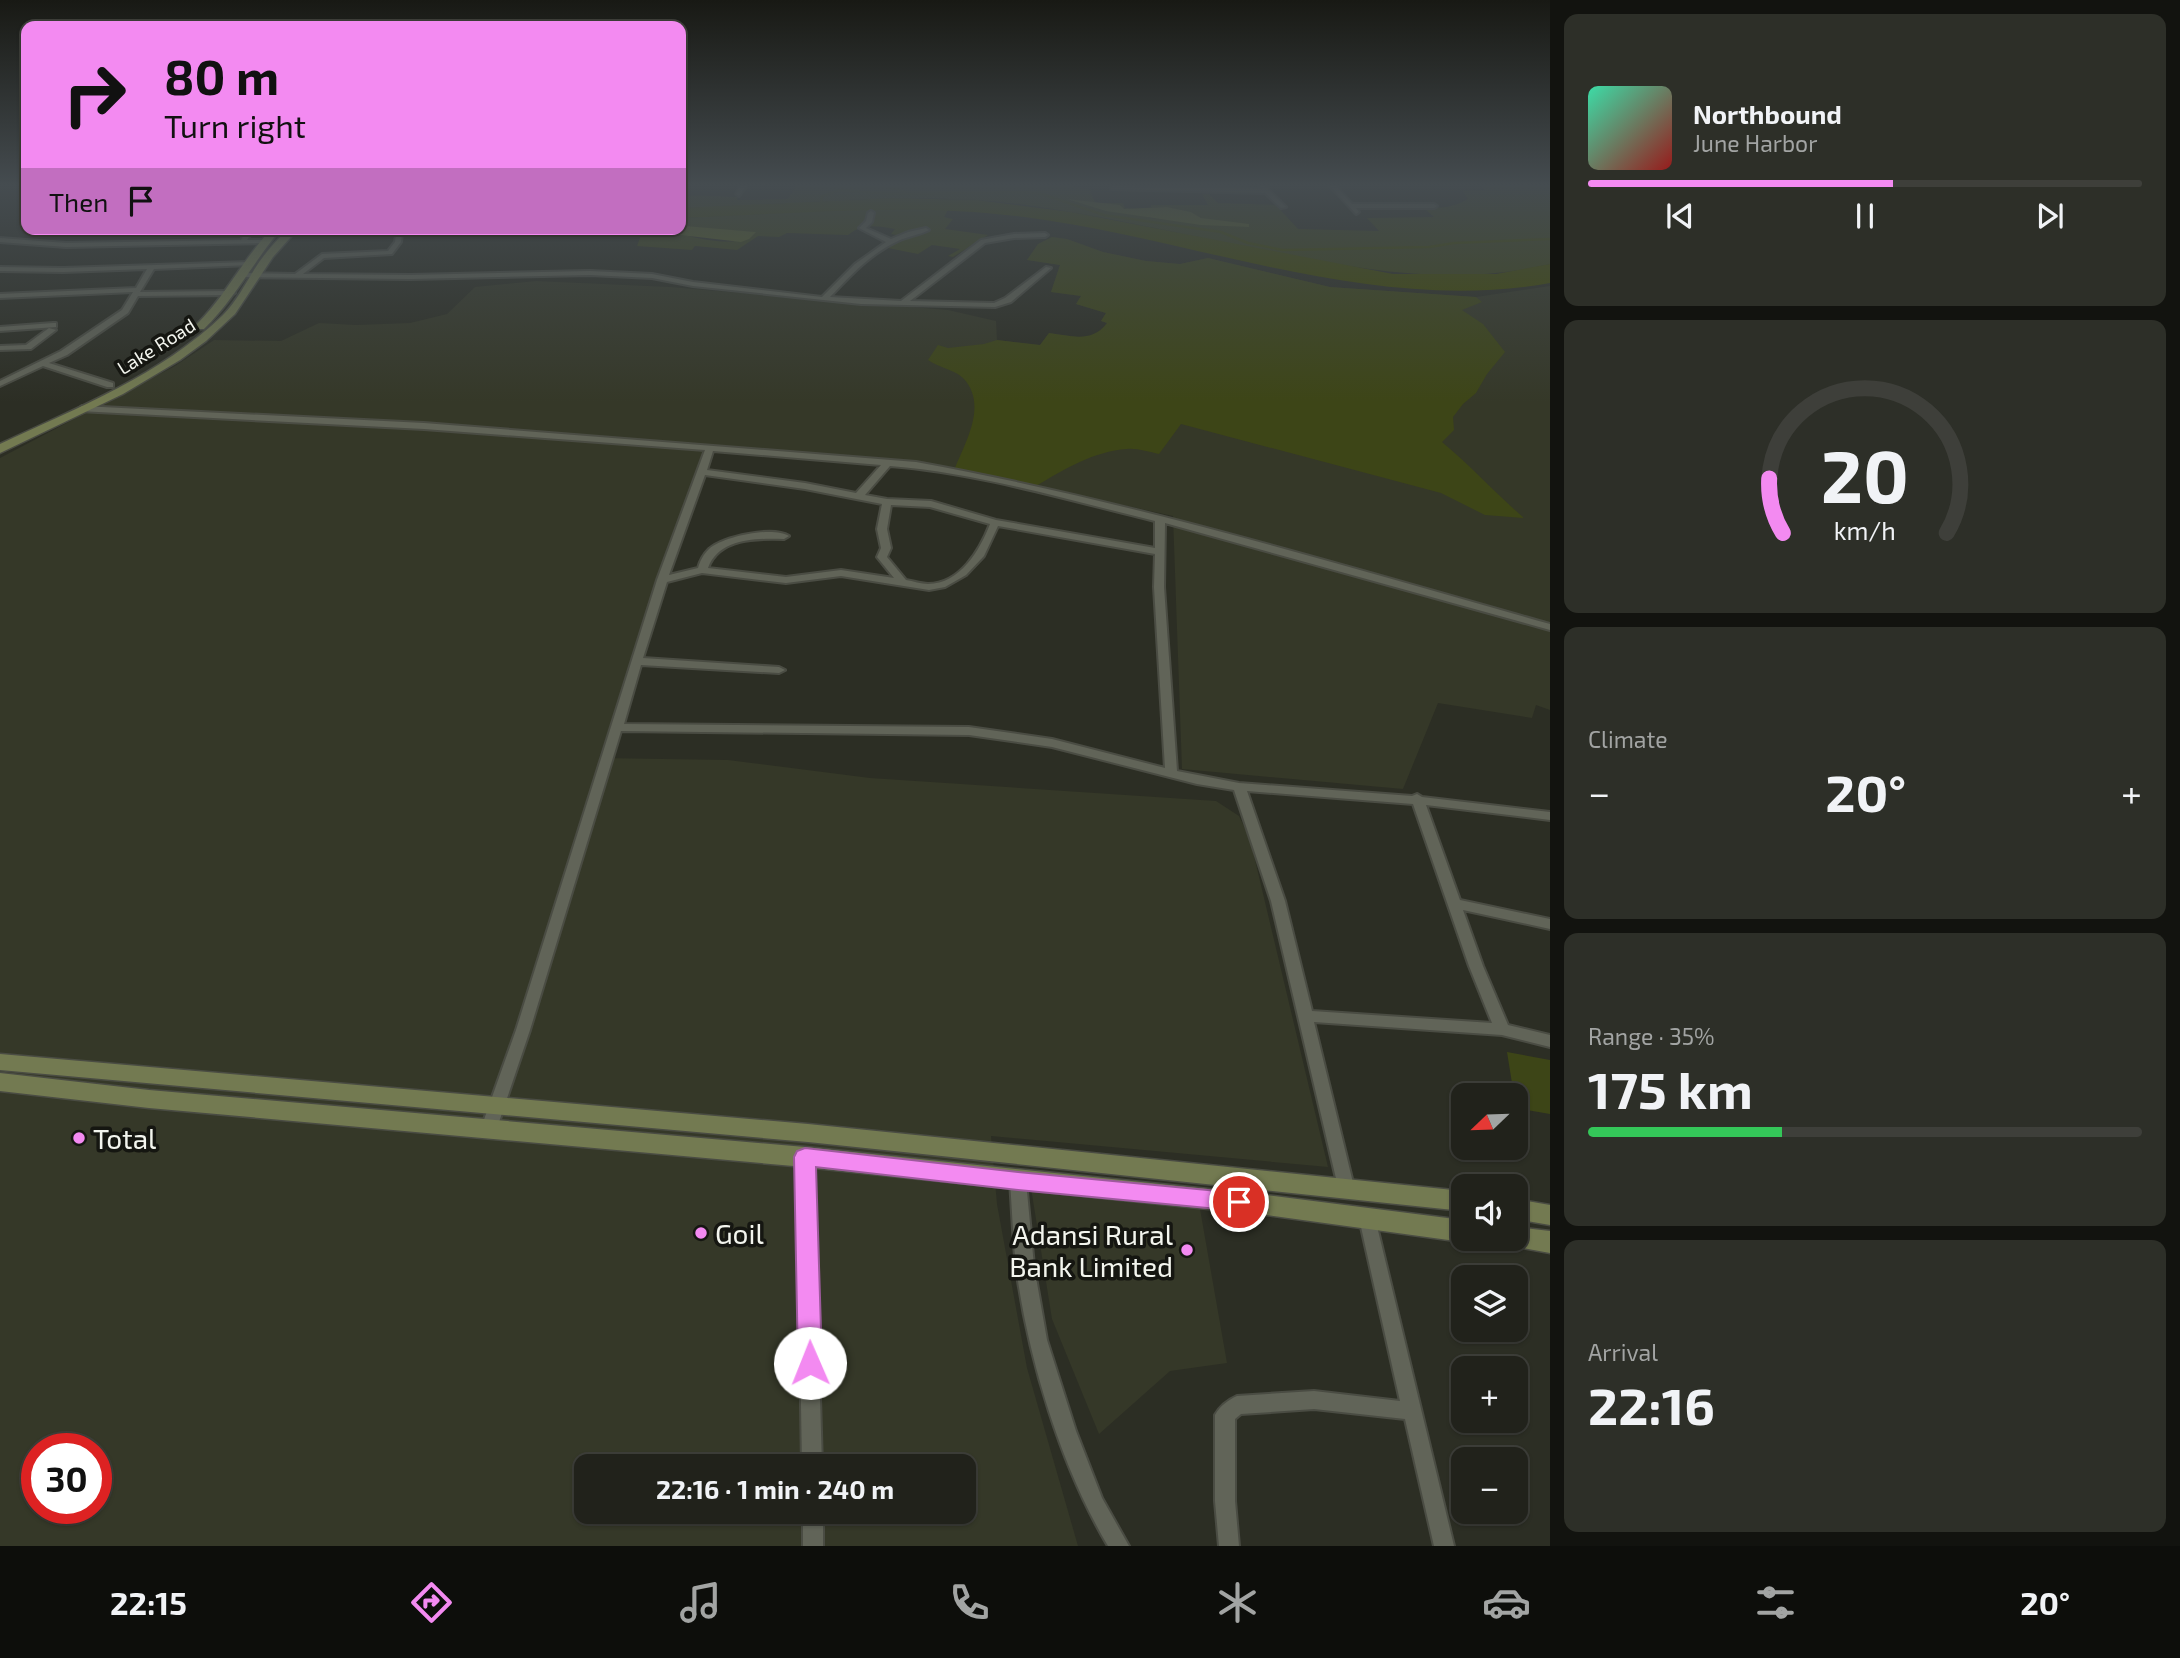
<!DOCTYPE html>
<html lang="en">
<head>
<meta charset="utf-8">
<style>
	body { margin:0; font-family:"Exo 2",sans-serif; background:#2d2f28; color:#f1f3f6; height:100vh; display:flex; flex-direction:column; font-size:26px; white-space:nowrap }
	* { box-sizing:border-box; margin:0 }
	p { font-size:23px; color:#a2a4a3 }
	.icon { flex:none; width:38px; height:38px; fill:none; stroke:currentColor; stroke-width:2; stroke-linecap:round; stroke-linejoin:round }
	.map { position:relative; flex:1; overflow:hidden }
	.side { display:flex; flex-direction:column; gap:14px; padding:14px; background:#12130f; width:630px }
	.side>* { flex:none }
	.top-card { position:absolute; left:21px; top:21px; width:665px; height:214px; border-radius:14px; box-shadow:0 2px 5px #0004,0 0 0 2px #3e3f3a; background:#f38af1; color:#111; overflow:hidden }
	.needle { width:46px; rotate:247deg }
	.fabs { position:absolute; left:1451px; top:1083px; display:grid; gap:14px }
	.fabs a { display:grid; place-items:center; width:77px; height:77px; border-radius:14px; background:#21221b; box-shadow:0 2px 5px #0004,0 0 0 2px #3e3f3a; font-size:35px }
	.speed { position:absolute; left:21px; top:1433px; display:flex; gap:14px; font-size:35px; font-weight:700; text-align:center }
	.speed>* { display:grid; place-content:center; width:91px; height:91px; border-radius:50%; background:#21221b; box-shadow:0 2px 5px #0004,0 0 0 2px #3e3f3a; line-height:1 }
	.speed .limit { border:10px solid #d22; background:#fff; color:#111 }
	.pin { position:absolute; display:grid; place-items:center; width:60px; height:60px; color:#fff; margin:-30px; border:4px solid #fff; border-radius:50%; box-shadow:0 2px 7px #0007 }
	.me { position:absolute; width:77px; margin:-38px; rotate:359deg; stroke-linejoin:round; filter:drop-shadow(0 0 5px #0008) }
	.turn { display:flex; align-items:center; gap:24px; height:147px; padding:0 28px; font-size:32px }
	.turn .icon { width:91px; height:91px; stroke-width:2.5 }
	.turn b { display:block; font-size:49px; line-height:60px }
	.then { display:flex; align-items:center; height:66px; padding:0 28px; background:#0003; gap:14px; font-size:26px }
	.big { font-size:52px; font-weight:700; line-height:1.1 }
	.side .tile { flex:1; display:flex; flex-direction:column; justify-content:center; gap:10px; min-width:0; padding:0 24px; border-radius:14px; background:#2d2f28 }
	.side .dial { align-items:center; gap:0 }
	.dial svg { height:182px; overflow:visible; fill:none; stroke:#3e3f3a; stroke-width:7; stroke-linecap:round; text-anchor:middle }
	.dial text { fill:#f1f3f6; stroke:none }
	.song { display:flex; align-items:center; gap:21px }
	.cover { width:84px; height:84px; border-radius:10px; background:linear-gradient(135deg,hsl(160 70% 55%),hsl(0 70% 35%)) }
	.played { height:7px; border-radius:4px; background:linear-gradient(90deg,#f38af1 55%,#3e3f3a 55%) }
	.keys { display:flex; justify-content:space-around; direction:ltr }
	.heat { display:flex; justify-content:space-between; align-items:center; font-size:38px; direction:ltr }
	.charge { height:10px; border-radius:5px; background:linear-gradient(90deg,#34c759 35%,#3e3f3a 0) }
	.trip { position:absolute; left:574px; top:1454px; width:402px; height:70px; border-radius:14px; background:#21221b; box-shadow:0 2px 5px #0004,0 0 0 2px #3e3f3a; font-weight:700; line-height:70px; text-align:center }
	.tab-bar { display:flex; height:112px; justify-content:space-around; align-items:center; background:#0d0e0b; color:#a2a4a3 }
	.tab-bar .icon { width:49px; height:49px }
	.tab-bar .selected { color:#f38af1 }
	.tab-bar b { font-size:32px; color:#f1f3f6 }
	main { display:flex; flex:1; min-height:0 }
	.map>svg:first-child { display:block }
</style>
</head>
<body>
<main>
<div class="map">
<svg width="1550" height="1546" viewBox="0 0 1550 1546">
	<rect width="100%" height="100%" fill="#2c2e24"/>
	<g fill="#353828" fill-rule="evenodd">
		<path d="M1052 237 1067 239 1103 252 1146 261 1180 264 1208 258 1330 287 1476 297 1550 286V710L1536 705 1532 718 1438 703 1403 789 1182 769 1173 516 939 465 705 445 599 758 728 760 870 778 1216 801 1239 816 1250 839 1328 1167 991 1136 997 1204 1027 1368 1078 1546H0V458L175 366 214 340 281 341 319 323 356 325 410 323 447 314 475 287 536 281 670 287 948 310 996 321 997 340 1040 345 1049 333 1084 338 1099 334 1107 323 1101 321 1106 313 1076 304 1081 296 1051 292 1060 265 1027 260 1038 244ZM37 1449H96V1508H37ZM586 1466H964V1512H586Z"/>
		<path d="M1031 1188 1200 1209 1227 1363 1170 1371 1099 1434 1052 1319Z"/>
	</g>
	<g fill="#3d4517" fill-rule="evenodd">
		<path d="M796 186H1073L1090 190 1095 203H1123L1125 208 1151 209V205H1208L1202 194H1209L1218 203 1276 205 1298 229 1379 231 1367 218 1434 217 1424 208C1441 208 1452 208 1468 199L1462 190 1484 191 1482 186H1550V264C1452 287 1364 270 1268 251 1185 235 1102 215 1019 204 906 190 794 206 681 208V195L737 197V200L788 199ZM1071 199 1097 204 1120 205 1123 209 1167 207 1191 212 1201 218 1249 227 1151 218Z"/>
		<path d="M867 209 948 210 944 217 953 219 945 229 988 235 953 257 948 256 960 249 932 245 918 254 883 247 901 236 891 234 895 229C877 226 863 223 848 235L787 233 779 237 758 236 737 250 695 246 692 250 637 246 642 232 623 229H670L668 230C690 237 739 251 755 232L681 227V218Z"/>
		<path d="M1052 237 1067 239 1103 252 1146 261 1180 264 1208 258 1330 287 1476 297 1482 302 1462 310 1483 324 1505 352 1487 374 1476 393 1463 404 1453 417 1454 430 1442 442C1471 466 1496 494 1524 518L1485 515 1441 493 1181 424 1159 454C1149 452 1137 448 1127 449 1094 451 1063 470 1036 486L955 468C966 441 988 404 963 378 955 370 938 367 928 360L938 345 948 348 984 344 997 340 1040 345 1049 333C1072 336 1092 343 1107 323L1101 321 1106 313 1076 304 1081 296 1051 292 1060 265 1027 260 1038 244Z"/>
		<path d="M1507 1052 1550 1060V1114L1516 1108Z"/>
	</g>
	<g fill="#5a6422">
		<path d="M1067 199 1120 205 1124 209 1167 207 1191 212 1201 218 1249 224V227L1201 225 1106 211Z"/>
		<path d="M685 226 756 232 749 239 741 242 672 234 667 230 681 229Z"/>
	</g>
	<path fill="#404900" d="M892 198 976 200 1071 212 1393 274H1496L1550 264V283C1373 315 1197 239 1024 217 909 202 796 214 681 218V208Z"/>
	<g fill="none" stroke-linecap="round" stroke-linejoin="round">
		<g stroke="#404900" stroke-width="2.5">
			<path d="M883 186 906 192"/>
			<path d="M821 204 822 196 840 190 892 194 1026 192 1042 194 1104 215 1221 232 1248 243 1283 250 1429 247 1454 243 1550 239"/>
		</g>
		<defs>
			<g id="minor">
				<path d="M740 186H746L739 196 736 194Z"/>
				<path d="M1113 186 1262 189 1259 186H1265L1286 207 1281 208 1265 193 1111 189Z"/>
				<path d="M1330 186H1336L1352 204H1434L1437 206 1434 208H1356L1359 212 1356 214Z"/>
				<path d="M871 211 874 213 872 222 866 228 891 239 908 232 926 228 929 230C920 235 908 236 898 241 871 253 850 276 830 297L901 301 981 240 1014 234 1045 233 1048 235 1045 237 1014 238 985 243 910 301 994 303 1005 298 1046 267 1051 268 1011 302 995 307 861 304 693 286 652 278 590 275 410 279 243 277 240 275 243 273 295 274 322 254 388 251 395 242 396 235 345 233 342 231 350 229 399 231 402 233 401 242 392 254 324 258 303 274 410 275 590 271 652 274 693 282 822 297 855 264 886 242 859 228 866 221 868 213Z"/>
				<path d="M251 229 253 231 247 240H262L265 242 264 243 66 247 0 242V238L66 243 241 240 245 233 180 234 177 232 180 230Z"/>
				<path d="M464 229H478L490 233 487 235Z"/>
				<path d="M249 262 252 264 251 265 154 269 140 292 231 291 235 293 231 295 138 296 128 313 67 355 49 363 113 383V387H107L43 366 0 386V381L61 351 122 310 133 292 0 298V294L136 288 147 269 63 272 0 271V267L63 268Z"/>
				<path d="M53 323H56V327L0 331V327Z"/>
				<path d="M49 328 56 330 31 349 0 350V346L26 345Z"/>
				<path d="M82 406 424 423 916 462C1131 501 1340 565 1550 624V630L1165 523 1164 587 1177 771 1239 783 1412 796 1417 794 1422 797 1550 812V820L1426 805 1460 900 1550 919V929L1463 910 1483 966 1508 1025 1550 1035V1047L1502 1035 1314 1022 1354 1187 1352 1192 1346 1194 1340 1192 1338 1187 1271 901 1234 790 1197 784 1052 747 969 735 621 731 530 1030 497 1128 495 1133 489 1134 483 1133 481 1128 516 1030 657 580 705 450 424 429 79 411 78 409ZM713 451 881 465 856 493 805 483 707 470ZM890 466C979 473 1068 500 1155 521V548L996 520 931 501 887 499 865 495ZM705 475 805 489 882 504 877 529 881 548 877 557 894 578 841 570 786 577 708 568C719 538 757 538 784 539L789 536C773 526 724 536 709 549 703 555 700 561 698 568L669 575ZM891 505 930 507 990 524C980 550 960 584 928 584 921 584 913 581 906 580L887 557 891 548 887 529ZM998 526 1155 554 1154 587 1165 768 1052 739 969 727 624 724 641 665 779 673 785 670 779 667 643 658 667 582 702 573 786 583 841 576 929 590 945 587 966 575 984 556ZM1247 791 1413 804 1469 966 1492 1023 1312 1011 1285 901Z"/>
				<path d="M805 1150 811 1152 813 1157 822 1466H802L797 1157 799 1152Z"/>
				<path d="M1018 1174 1024 1176 1026 1181 1034 1266 1047 1340 1076 1431 1102 1498 1129 1546H1108C1061 1467 1028 1358 1016 1267 1013 1238 1012 1209 1010 1181L1012 1176Z"/>
				<path d="M1367 1211 1373 1213 1375 1218 1454 1546H1434L1405 1419 1314 1409 1241 1414 1235 1419V1501L1239 1546H1219L1215 1501V1415C1220 1406 1228 1400 1237 1396L1314 1391 1400 1401 1359 1218 1361 1213Z"/>
				<rect x="803" y="1512" width="20" height="34"/>
			</g>
			<g id="secondary">
				<path d="M272 229H281C254 261 234 300 204 329H196V325C226 296 243 258 272 229Z"/>
				<path d="M288 229H298L273 257 235 314 206 341 180 360 123 394 0 453V444C77 408 161 375 223 315 236 302 244 286 254 270 263 255 275 242 288 229Z"/>
				<path d="M0 1054 808 1124 1463 1191V1211L808 1142 0 1070Z"/>
				<path d="M0 1073 149 1090 805 1147 1266 1195 1463 1220V1239H1470L1463 1242 1266 1215 805 1167 149 1108 0 1091Z"/>
				<path d="M1516 1199 1550 1205V1225L1516 1219Z"/>
				<path d="M1516 1227 1550 1231V1253L1507 1245 1504 1239H1516Z"/>
			</g>
		</defs>
		<use href="#minor" stroke="#4a4c43" stroke-width="4"/>
		<use href="#secondary" stroke="#4a4c43" stroke-width="3"/>
		<use href="#minor" fill="#616458" fill-rule="evenodd"/>
		<use href="#secondary" fill="#737a51" fill-rule="evenodd"/>
	</g>
	<linearGradient id="sky" x2="0" y2="1"><stop stop-color="#181914"/><stop offset="0.46" stop-color="#454c50"/><stop offset="1" stop-color="#454c50" stop-opacity="0"/></linearGradient>
	<rect width="1550" height="402" fill="url(#sky)"/>
	<path fill="#f38af1" stroke="#9e5a9d" stroke-width="2" d="M805 1148 1018 1172 1239 1193 1247 1196 1250 1202 1247 1209 1239 1211 1018 1190 816 1167 822 1363 818 1371 810 1374 801 1371 798 1363 794 1157 797 1151Z"/>
	<g fill="#f38af1" stroke="#151611" stroke-width="2.5">
		<circle cx="79" cy="1138" r="7"/>
		<circle cx="701" cy="1233" r="7"/>
		<circle cx="1187" cy="1250" r="7"/>
	</g>
	<g text-anchor="middle" dominant-baseline="central" stroke-width="7" stroke-linejoin="round" paint-order="stroke">
		<g font-size="19" fill="#f3f5ee" stroke="#151611">
			<text transform="translate(156 346) rotate(-32)">Lake Road</text>
		</g>
		<g font-size="28" fill="#f3f5ee" stroke="#151611" text-anchor="start">
			<text x="93" y="1138">Total</text>
			<text x="715" y="1233">Goil</text>
			<text x="1173" y="1234" text-anchor="end">Adansi Rural<tspan x="1173" dy="32">Bank Limited</tspan></text>
		</g>
	</g>
</svg>
<div class="fabs">
<a><svg class="needle" viewBox="-14 -14 28 28"><path d="M0-13l5 13h-10z" fill="#e53935"/><path d="M0 13l5-13h-10z" fill="#a2a4a3"/></svg></a>
<a><svg class="icon" aria-label="sound" viewBox="0 0 24 24"><path d="M4 9h4l5-4v14l-5-4H4zM17 9q2 3 0 6"/></svg></a>
<a><svg class="icon" aria-label="layers" viewBox="0 0 24 24"><path d="M12 4l9 5-9 5-9-5zM3 14l9 5 9-5"/></svg></a>
<a>+</a>
<a>−</a>
</div>
<div class="speed"><div class="limit">30</div></div>
<div class="pin" style="left:1239px;top:1202px;background:#d93025"><svg class="icon" aria-label="arrive" viewBox="0 0 24 24"><path d="M6 21V4h12l-3 4 3 4H6"/></svg></div>
<svg class="me" style="left:810px;top:1363px" viewBox="-20 -20 40 40"><circle r="19" fill="#fff"/><path d="M0-13L10 11 0 6-10 11z" fill="#f38af1"/></svg>
<div class="trip">22:16 · 1 min · 240 m</div>
<div class="top-card">
<div class="turn"><svg class="icon" aria-label="right" viewBox="0 0 24 24"><path d="M7 20v-9h11M14 6l5 5-5 5"/></svg><div><b>80 m</b>Turn right</div></div>
<div class="then">Then<svg class="icon" aria-label="arrive" viewBox="0 0 24 24"><path d="M6 21V4h12l-3 4 3 4H6"/></svg></div>
</div>
</div>
<section class="side">
<div class="tile">
<div class="song"><i class="cover"></i><div><b>Northbound</b><p>June Harbor</p></div></div>
<div class="played"></div>
<div class="keys"><svg class="icon" aria-label="previous" viewBox="0 0 24 24"><path d="M18 5L8 12l10 7zM5 5v14"/></svg><svg class="icon" aria-label="pause" viewBox="0 0 24 24"><path d="M8 5v14M16 5v14"/></svg><svg class="icon" aria-label="next" viewBox="0 0 24 24"><path d="M6 5l10 7-10 7zM19 5v14"/></svg></div>
</div>
<div class="tile dial"><svg viewBox="0 0 100 80">
<path d="M14 69A42 42 0 1 1 86 69"/>
<path d="M14 69A42 42 0 0 1 8 45" stroke="#f38af1"/>
<text x="50" y="56" font-size="32" font-weight="700">20</text>
<text x="50" y="72" font-size="11">km/h</text>
</svg></div>
<div class="tile"><p>Climate</p>
<div class="heat"><a>−</a><b class="big">20°</b><a>+</a></div>
</div>
<div class="tile"><p>Range · 35%</p><b class="big">175 km</b><div class="charge"></div></div>
<div class="tile"><p>Arrival</p><b class="big">22:16</b></div>
</section>
</main>
<nav class="tab-bar">
<b>22:15</b>
<svg class="icon selected" aria-label="directions" viewBox="0 0 24 24"><path d="M12 3l9 9-9 9-9-9zM9 14v-3h6M13 9l2 2-2 2"/></svg>
<svg class="icon" aria-label="music" viewBox="0 0 24 24"><path d="M9 18V5l10-2v13"/><circle cx="6" cy="18" r="3"/><circle cx="16" cy="16" r="3"/></svg>
<svg class="icon" aria-label="phone" viewBox="0 0 24 24"><path d="M5 4h4l2 5-3 2q2 4 5 5l2-3 5 2v4C11 20 4 13 5 4z"/></svg>
<svg class="icon" aria-label="climate" viewBox="0 0 24 24"><path d="M12 3v18M4 7l16 10M4 17L20 7"/></svg>
<svg class="icon" aria-label="car" viewBox="0 0 24 24"><path d="M5 17H2v-5l4-1 3-4h7l3 4 3 1v5h-3M9 17h6M6 11h13"/><circle cx="7" cy="17" r="2"/><circle cx="17" cy="17" r="2"/></svg>
<svg class="icon" aria-label="filters" viewBox="0 0 24 24"><path d="M4 7h16M4 17h16"/><circle cx="9" cy="7" r="2"/><circle cx="15" cy="17" r="2"/></svg>
<b>20°</b>
</nav>
</body>
</html>
